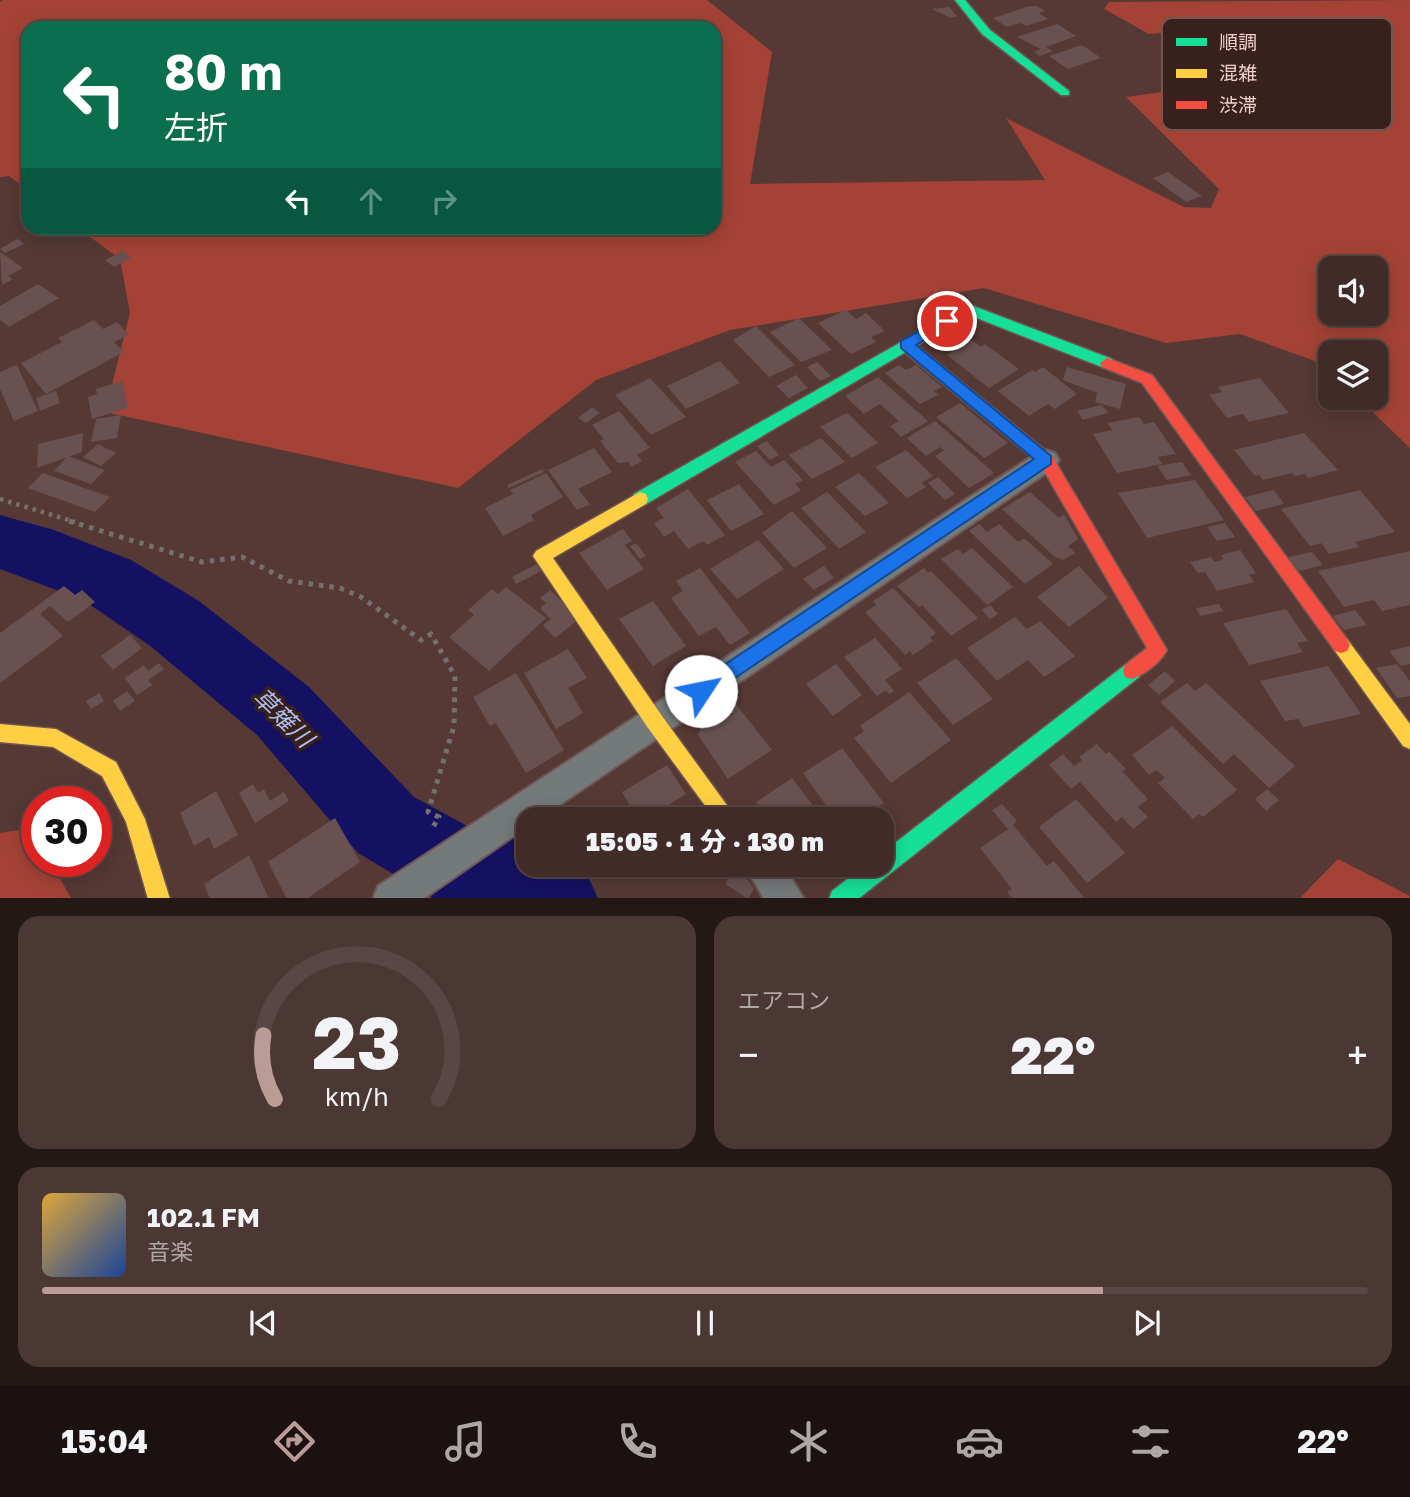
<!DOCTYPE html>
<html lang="ja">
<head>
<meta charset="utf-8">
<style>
	body { margin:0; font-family:"Golos Text","Noto Sans JP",sans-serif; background:#4b3734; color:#f1f3f6; height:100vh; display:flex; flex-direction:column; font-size:26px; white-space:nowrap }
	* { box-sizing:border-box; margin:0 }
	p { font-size:23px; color:#aea7a8 }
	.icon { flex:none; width:38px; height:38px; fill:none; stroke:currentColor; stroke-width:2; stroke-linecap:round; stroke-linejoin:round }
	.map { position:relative; height:898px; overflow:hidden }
	.sheet { display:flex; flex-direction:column; gap:18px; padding:18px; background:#231816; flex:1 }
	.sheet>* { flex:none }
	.banner { position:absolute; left:21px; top:21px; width:700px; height:214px; border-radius:21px; box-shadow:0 4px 18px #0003,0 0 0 2px #594745; background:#0b6e4f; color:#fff; overflow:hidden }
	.buttons { position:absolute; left:1318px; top:256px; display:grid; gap:14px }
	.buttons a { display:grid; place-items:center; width:70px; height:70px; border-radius:14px; background:#402b28; box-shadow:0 4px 18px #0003,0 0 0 2px #594745; font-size:35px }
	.speed { position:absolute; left:21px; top:786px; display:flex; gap:14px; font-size:35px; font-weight:700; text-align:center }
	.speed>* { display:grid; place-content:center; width:91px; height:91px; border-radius:50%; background:#402b28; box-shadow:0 4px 18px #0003,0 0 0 2px #594745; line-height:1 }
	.speed .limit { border:10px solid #d22; background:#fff; color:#111 }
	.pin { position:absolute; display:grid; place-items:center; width:60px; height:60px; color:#fff; margin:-30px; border:4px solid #fff; border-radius:50%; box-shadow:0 2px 7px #0007 }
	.me { position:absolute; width:77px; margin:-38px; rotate:56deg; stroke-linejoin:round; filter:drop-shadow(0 0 5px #0008) }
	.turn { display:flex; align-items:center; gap:24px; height:147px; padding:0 28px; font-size:32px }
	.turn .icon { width:91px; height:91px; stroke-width:2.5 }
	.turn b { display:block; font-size:49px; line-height:60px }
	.lanes { display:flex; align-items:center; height:66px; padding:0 28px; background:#0003; justify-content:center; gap:35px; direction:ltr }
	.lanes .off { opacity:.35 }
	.big { font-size:52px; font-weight:800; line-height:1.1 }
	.sheet .tile { flex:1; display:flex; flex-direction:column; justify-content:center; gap:10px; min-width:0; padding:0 24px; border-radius:21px; background:#4b3734 }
	.sheet .dial { align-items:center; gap:0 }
	.dial svg { height:182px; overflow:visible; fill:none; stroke:#594745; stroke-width:7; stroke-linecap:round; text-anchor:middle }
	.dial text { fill:#f1f3f6; stroke:none }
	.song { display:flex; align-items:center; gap:21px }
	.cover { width:84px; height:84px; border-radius:10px; background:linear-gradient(135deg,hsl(40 70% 55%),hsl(220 70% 35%)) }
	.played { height:7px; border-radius:4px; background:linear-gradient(90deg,#bb9b96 80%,#594745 80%) }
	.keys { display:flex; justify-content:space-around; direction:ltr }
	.heat { display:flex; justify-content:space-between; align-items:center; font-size:38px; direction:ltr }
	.sheet .tiles { flex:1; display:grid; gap:18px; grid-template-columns:1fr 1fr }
	.tile:last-child { grid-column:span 2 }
	.trip { position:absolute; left:516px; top:807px; width:378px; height:70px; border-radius:21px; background:#402b28; box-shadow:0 4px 18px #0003,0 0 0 2px #594745; font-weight:800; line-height:70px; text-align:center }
	.tabs { display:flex; height:112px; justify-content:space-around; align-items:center; background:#1a1110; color:#aea7a8 }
	.tabs .icon { width:49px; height:49px }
	.tabs .on { color:#bb9b96 }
	.tabs b { font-size:32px; color:#f1f3f6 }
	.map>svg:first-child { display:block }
</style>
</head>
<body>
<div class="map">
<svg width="1410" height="899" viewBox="0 0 1410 899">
	<rect width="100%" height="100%" fill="#563935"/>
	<g fill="#a44335" fill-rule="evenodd">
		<path d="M3 0H707L772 52 750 184 1045 180 1006 118 1184 207 1211 208 1219 189 1126 97 1349 66 1336 18 1149 34 1104 9 1109 2 1410 0V448L1357 397H1376V352H1330V371L1323 364 1240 334 1166 343 984 288 730 330 596 380 458 488 105 412 130 313 120 259 78 228H714V28H28V190L9 176 0 177V2ZM1330 268H1376V313H1330Z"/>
		<path d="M32 828 37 837V861H50L71 898H0V833Z"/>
		<path d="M1338 859 1410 896V898H1300Z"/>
	</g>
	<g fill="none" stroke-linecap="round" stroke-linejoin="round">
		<path fill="#151162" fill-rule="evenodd" d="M0 515 54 530 131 560 199 601 309 687 414 797 491 839 521 838 528 841V864C574 864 580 853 598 899H435L358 853 257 735 149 645 83 600 0 569Z"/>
	</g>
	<g fill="#695151">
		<path d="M1029 6H1037L1045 11 1039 13 1048 19 1026 26 1021 23 1007 27 993 18Z"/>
		<path d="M949 7 957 16 951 18 932 9Z"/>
		<path d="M1057 24 1076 36 1046 47 1053 51 1040 56 1034 52 1041 49 1017 37Z"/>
		<path d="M1082 45 1101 58 1068 69 1049 56Z"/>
		<path d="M1168 172 1202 196 1186 202 1153 178Z"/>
		<path d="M17 239 24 244 5 253 0 249Z"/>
		<path d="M123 251 131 258 114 267 105 260Z"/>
		<path d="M0 252 23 268 8 276 13 279 2 285Z"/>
		<path d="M38 284 59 298 9 327 0 320V306Z"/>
		<path d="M846 310 856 319 866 313 885 331 871 337 876 342 851 354 818 323Z"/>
		<path d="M799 318 832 350 801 362 770 332Z"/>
		<path d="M94 320 103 329 117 322 129 335 114 342 124 352 46 394 21 363 62 342 58 338Z"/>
		<path d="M955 325 968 336 949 347 936 335Z"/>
		<path d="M756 326 795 365 769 377 733 340Z"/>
		<path d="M972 340 981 347 985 344 1019 369 989 388 947 355Z"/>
		<path d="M720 361 740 383 686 409 667 386Z"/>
		<path d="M817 362 831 376 820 381 807 367Z"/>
		<path d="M17 365 38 411 14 421 0 389V372Z"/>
		<path d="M899 365 906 370 916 365 942 387 934 391 938 395 920 404 885 373Z"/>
		<path d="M1043 367 1077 394 1055 409 1048 404 1029 416 998 391 1032 370 1035 372Z"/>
		<path d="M1067 367 1126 384 1120 409 1095 402 1097 393 1063 380Z"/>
		<path d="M796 375 808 388 789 398 776 386Z"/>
		<path d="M878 377 928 421 901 437 890 426 899 421 880 404 864 414 845 396Z"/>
		<path d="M650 378 686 417 651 435 615 395Z"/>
		<path d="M1260 378 1289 413 1249 422 1243 414 1227 418 1209 395 1222 392 1218 387Z"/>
		<path d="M122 381 128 408 92 419 88 397 97 394 96 389Z"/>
		<path d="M56 391 60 403 40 411 36 398Z"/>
		<path d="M960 403 1008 443 984 458 936 417Z"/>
		<path d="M1102 405 1108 413 1083 420 1077 411Z"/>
		<path d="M592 407 600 413 586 423 578 418Z"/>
		<path d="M619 411 650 448 637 455 642 461 632 467 628 462 618 463 600 441 604 439 592 425Z"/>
		<path d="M847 413 878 443 852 458 820 427Z"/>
		<path d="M121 415 117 438 91 442 96 419Z"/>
		<path d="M1139 417 1144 424 1154 422 1176 454 1158 457 1162 464 1117 473 1093 434 1112 430 1107 423Z"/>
		<path d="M935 421 994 473 969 488 935 456 944 450 940 447 926 456 907 438Z"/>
		<path d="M83 433 82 452 37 468 38 444Z"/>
		<path d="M1304 433 1338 470 1308 478 1305 474 1294 476 1292 473 1263 480 1259 475 1255 476 1234 450Z"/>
		<path d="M821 438 845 462 812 479 789 455Z"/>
		<path d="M767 441 779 455 770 460 757 446Z"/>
		<path d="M98 444 116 453 101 466 83 457Z"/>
		<path d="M594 448 612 472 578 489 590 504 577 510 548 470Z"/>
		<path d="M906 450 933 476 921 483 926 487 907 498 875 467Z"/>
		<path d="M756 451 771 467 784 460 803 480 795 484 801 490 774 505 735 462Z"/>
		<path d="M68 456 105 470 91 484 54 471Z"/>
		<path d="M1182 462 1191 475 1167 480 1157 466Z"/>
		<path d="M542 469 544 472 509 488 507 485Z"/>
		<path d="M43 473 110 497 95 512 28 488Z"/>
		<path d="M546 473 563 497 531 515 534 520 503 536 485 508 513 494 510 490Z"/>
		<path d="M859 473 889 503 865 516 835 487Z"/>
		<path d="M938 477 955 494 945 500 928 483Z"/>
		<path d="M1195 480 1224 520 1147 538 1118 493Z"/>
		<path d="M739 484 764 514 731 531 707 500Z"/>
		<path d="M688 489 725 535 707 545 704 541 688 549 674 531 664 537 654 523 664 518 656 508Z"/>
		<path d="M1274 490 1284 504 1256 511 1245 497Z"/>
		<path d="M1360 490 1395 532 1355 542 1359 547 1329 554 1321 543 1310 546 1281 509Z"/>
		<path d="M827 492 866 532 839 549 801 508Z"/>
		<path d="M1030 492 1059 518 1064 514 1078 539 1068 546 1075 553 1063 560 1054 556 1002 509Z"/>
		<path d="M792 511 827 548 794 568 762 533Z"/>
		<path d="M1225 523 1235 537 1217 541 1207 527Z"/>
		<path d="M979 524 987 532 999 524 1018 542 1024 538 1053 564 1025 584 969 531Z"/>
		<path d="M623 529 632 541 625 545 644 569 607 590 579 553Z"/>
		<path d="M758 540 784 569 737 599 710 569Z"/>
		<path d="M636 543 646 556 640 559 630 546Z"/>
		<path d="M972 548 1013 587 987 605 941 559 958 549 963 554Z"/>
		<path d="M1240 550 1256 573 1249 575 1254 582 1217 591 1205 572 1198 573 1190 562 1211 557 1215 562 1224 559 1221 555Z"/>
		<path d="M1410 551V605L1382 611 1374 600 1344 607 1318 571Z"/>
		<path d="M1312 552 1323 565 1299 571 1288 557Z"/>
		<path d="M537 564 541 571 516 584 512 577Z"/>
		<path d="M824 566 834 578 814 590 803 579Z"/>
		<path d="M1079 566 1108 598 1069 627 1037 597Z"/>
		<path d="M700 568 750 633 730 645 716 627 699 636 671 598 683 591 676 581Z"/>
		<path d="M924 568 928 573 931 571 978 618 951 636 922 605 919 607 897 586Z"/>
		<path d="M64 586 75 595 82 590 95 602 68 622 50 606 40 614 63 636 0 683V633Z"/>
		<path d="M506 587 546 618 489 671 449 637 474 615 468 610 492 589 498 594Z"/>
		<path d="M893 588 936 633 930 638 933 641 913 655 910 651 905 655 865 612 876 605 873 601Z"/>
		<path d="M550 590 579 619 555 638 543 625 551 619 540 608 546 603 540 598Z"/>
		<path d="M653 601 686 646 653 666 619 619Z"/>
		<path d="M1219 604 1223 611 1200 616 1196 608Z"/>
		<path d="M990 605 998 614 990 619 982 610Z"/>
		<path d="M1286 609 1308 641 1297 643 1303 652 1249 665 1223 623Z"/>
		<path d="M1355 610 1367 625 1344 630 1333 616Z"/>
		<path d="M1015 617 1027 629 1040 621 1075 656 1044 677 1028 660 997 681 967 648Z"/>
		<path d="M130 635 142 648 113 670 101 656Z"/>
		<path d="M875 638 902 669 885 680 894 691 889 694 886 690 877 696 844 657Z"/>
		<path d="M1410 646V664L1401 666 1389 651Z"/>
		<path d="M568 649 587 678 568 688 583 713 556 729 524 673Z"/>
		<path d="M956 658 993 699 953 725 917 683Z"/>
		<path d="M159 663 164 669 148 680 152 685 137 695 125 678 144 665 148 671Z"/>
		<path d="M836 664 862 695 833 716 806 684Z"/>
		<path d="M1397 664 1410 681V696L1397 698 1376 668Z"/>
		<path d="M1328 666 1361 714 1303 727 1298 719 1285 721 1260 681Z"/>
		<path d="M1165 671 1175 681 1159 695 1148 685Z"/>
		<path d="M516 673 564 750 526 773 496 723 490 726 473 697Z"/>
		<path d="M1187 683 1195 691 1206 683 1295 766 1269 788 1234 754 1223 764 1160 702Z"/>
		<path d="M127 691 135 701 120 711 113 701Z"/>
		<path d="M909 692 951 740 891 783 854 738 864 731 860 726Z"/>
		<path d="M99 693 104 701 91 709 86 701Z"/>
		<path d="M735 703 772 750 728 779 698 735 705 718Z"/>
		<path d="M1172 726 1237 790 1203 817 1199 814 1193 819 1158 783 1165 778 1156 770 1149 775 1132 755Z"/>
		<path d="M1097 744 1106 754 1109 751 1126 769 1122 771 1148 799 1138 807 1148 817 1133 829 1122 817 1116 822 1080 782 1071 789 1049 765 1063 754 1074 766 1082 760 1079 757Z"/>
		<path d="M842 748 884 803 860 819H836L803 773Z"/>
		<path d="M667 765 686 794 646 819H638L622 792Z"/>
		<path d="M792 778 823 819H768L756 802Z"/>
		<path d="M253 784 258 793 264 789 270 801 284 792 289 801 255 823 239 793Z"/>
		<path d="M1267 789 1279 800 1266 811 1255 799Z"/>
		<path d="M216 791 238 835 214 849 209 837 194 846 180 813Z"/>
		<path d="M1076 799 1125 853 1087 883 1039 827Z"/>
		<path d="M1002 804 1017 821 1013 825 1047 866 1054 861 1085 899H1013L1007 892 1012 889 980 848 1008 829 992 810Z"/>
		<path d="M335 818 360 862 306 899H287L268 862Z"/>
		<path d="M249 855 269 899H210L204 884Z"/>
		<path d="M716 864H742L734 870 748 880 754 889 748 899 725 884 732 872 725 878Z"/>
	</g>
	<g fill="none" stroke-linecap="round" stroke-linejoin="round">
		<defs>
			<g id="street">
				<path d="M1046 450 1055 453 1059 460 1055 467 539 819H528V826L423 899H373L378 886 1037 453Z"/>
				<path d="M744 864H783L804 899H764Z"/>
			</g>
			<g id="fast">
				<path d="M955 0H965L990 30 1069 91V95H1061L982 34Z"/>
				<path d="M968 304 1112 359 1114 363 1107 368 1102 367 969 315 646 504H634L632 499 634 494Z"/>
				<path d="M1132 663 1139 665 1141 671 1139 677 858 899H829L832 891 867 864H882V853L1125 665Z"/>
			</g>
			<g id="slow">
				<path d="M640 492 646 494 648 499 646 504 553 558 662 716 737 819H715L648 728 533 556 536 551Z"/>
				<path d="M1341 637 1347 639 1410 724V749L1403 746 1335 651 1332 645 1335 639Z"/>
				<path d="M0 724 56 729 116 762 145 819 170 899H148L126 822 102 776 53 747 0 742Z"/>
			</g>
			<g id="jam">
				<path d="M906 340 911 341 1052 456 1167 650C1161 662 1144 675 1132 679L1125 677 1123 671 1125 665 1147 648 1040 464 901 349 899 345Z"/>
				<path d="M1107 358 1152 375 1347 639 1350 645 1347 651 1341 653 1335 651 1142 383 1102 367 1100 363Z"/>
			</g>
		</defs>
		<use href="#street" stroke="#6f5652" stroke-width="4"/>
		<use href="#fast" stroke="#6f5652" stroke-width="3"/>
		<use href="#slow" stroke="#6f5652" stroke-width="3"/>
		<use href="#jam" stroke="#6f5652" stroke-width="3"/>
		<path stroke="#757070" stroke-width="4.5" stroke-dasharray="3.5 5" stroke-linecap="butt" d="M0 499 75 522"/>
		<path stroke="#757070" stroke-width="5" stroke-dasharray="4.5 6" stroke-linecap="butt" d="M69 521 202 562 242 557 289 581 340 588 361 597 421 640 431 634 455 676 454 726 428 812 439 817 433 827"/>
		<use href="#street" fill="#74797a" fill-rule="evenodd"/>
		<use href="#fast" fill="#16e098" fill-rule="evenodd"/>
		<use href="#slow" fill="#ffcf43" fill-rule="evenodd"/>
		<use href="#jam" fill="#f24e42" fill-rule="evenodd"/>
	</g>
	<path fill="#1a73e8" stroke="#114b97" stroke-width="2" d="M947 316 952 317V324L916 345 1051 456V464L707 697 701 700 694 697 691 691 694 685 1034 459 901 348V341Z"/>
	<g text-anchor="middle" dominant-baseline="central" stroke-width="7" stroke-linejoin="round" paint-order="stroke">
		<g font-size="24" font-style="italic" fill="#afbfef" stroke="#38201c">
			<text transform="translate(284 717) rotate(44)">草薙川</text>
		</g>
	</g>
	<rect x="1162" y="18" width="230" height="112" rx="10" fill="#38201c" stroke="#705550" stroke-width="2"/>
	<rect x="1176" y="38" width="31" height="8" fill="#16e098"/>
	<rect x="1176" y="69" width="31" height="9" fill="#ffcf43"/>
	<rect x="1176" y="101" width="31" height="8" fill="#f24e42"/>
	<g font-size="19" fill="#f1d0ca">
		<text x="1219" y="49">順調</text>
		<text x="1219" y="80">混雑</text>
		<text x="1219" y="112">渋滞</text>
	</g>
</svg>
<div class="buttons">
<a><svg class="icon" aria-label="sound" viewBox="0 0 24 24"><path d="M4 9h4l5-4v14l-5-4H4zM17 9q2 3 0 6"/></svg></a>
<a><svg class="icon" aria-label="layers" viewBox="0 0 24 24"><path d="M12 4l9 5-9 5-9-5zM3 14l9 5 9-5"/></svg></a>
</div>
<div class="speed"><div class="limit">30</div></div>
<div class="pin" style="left:947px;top:321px;background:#d93025"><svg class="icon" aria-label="arrive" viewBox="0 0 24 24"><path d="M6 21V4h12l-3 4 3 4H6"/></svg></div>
<svg class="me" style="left:701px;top:691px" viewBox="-20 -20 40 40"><circle r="19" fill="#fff"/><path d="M0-13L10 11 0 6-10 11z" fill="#1a73e8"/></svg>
<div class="trip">15:05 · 1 分 · 130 m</div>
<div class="banner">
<div class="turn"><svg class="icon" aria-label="left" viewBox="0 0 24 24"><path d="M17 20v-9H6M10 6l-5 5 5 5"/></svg><div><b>80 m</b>左折</div></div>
<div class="lanes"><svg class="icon" aria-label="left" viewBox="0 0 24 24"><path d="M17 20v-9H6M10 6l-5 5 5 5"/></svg><svg class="icon off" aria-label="ahead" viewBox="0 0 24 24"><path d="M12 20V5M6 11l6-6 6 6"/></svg><svg class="icon off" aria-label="right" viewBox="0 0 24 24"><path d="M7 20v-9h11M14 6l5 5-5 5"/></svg></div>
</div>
</div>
<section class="sheet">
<div class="tiles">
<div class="tile dial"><svg viewBox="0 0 100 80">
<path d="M14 69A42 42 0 1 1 86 69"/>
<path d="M14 69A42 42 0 0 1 9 41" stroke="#bb9b96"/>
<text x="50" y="56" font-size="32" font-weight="700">23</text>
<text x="50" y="72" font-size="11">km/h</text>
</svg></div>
<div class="tile"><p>エアコン</p>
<div class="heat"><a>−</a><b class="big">22°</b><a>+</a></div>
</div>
<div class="tile">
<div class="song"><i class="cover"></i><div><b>102.1 FM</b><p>音楽</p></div></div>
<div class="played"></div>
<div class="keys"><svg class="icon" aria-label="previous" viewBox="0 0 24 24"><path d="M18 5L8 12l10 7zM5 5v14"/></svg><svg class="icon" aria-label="pause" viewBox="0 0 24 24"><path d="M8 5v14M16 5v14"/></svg><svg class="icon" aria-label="next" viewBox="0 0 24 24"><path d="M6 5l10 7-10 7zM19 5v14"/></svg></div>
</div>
</div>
</section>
<nav class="tabs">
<b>15:04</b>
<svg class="icon on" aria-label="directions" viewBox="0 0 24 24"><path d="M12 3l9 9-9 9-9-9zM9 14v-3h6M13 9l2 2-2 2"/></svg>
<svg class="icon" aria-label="music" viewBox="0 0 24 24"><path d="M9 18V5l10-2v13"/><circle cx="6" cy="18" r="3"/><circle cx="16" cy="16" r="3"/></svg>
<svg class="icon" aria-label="phone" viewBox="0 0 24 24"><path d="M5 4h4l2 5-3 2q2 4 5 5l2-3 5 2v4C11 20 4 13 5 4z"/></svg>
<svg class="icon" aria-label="climate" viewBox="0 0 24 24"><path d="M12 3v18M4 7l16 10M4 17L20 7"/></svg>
<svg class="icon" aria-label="car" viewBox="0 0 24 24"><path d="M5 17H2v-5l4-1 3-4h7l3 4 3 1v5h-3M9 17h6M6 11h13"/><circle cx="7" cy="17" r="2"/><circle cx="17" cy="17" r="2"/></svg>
<svg class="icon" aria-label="filters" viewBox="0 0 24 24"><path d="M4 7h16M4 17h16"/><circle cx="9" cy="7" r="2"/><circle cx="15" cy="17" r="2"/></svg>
<b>22°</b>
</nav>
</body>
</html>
